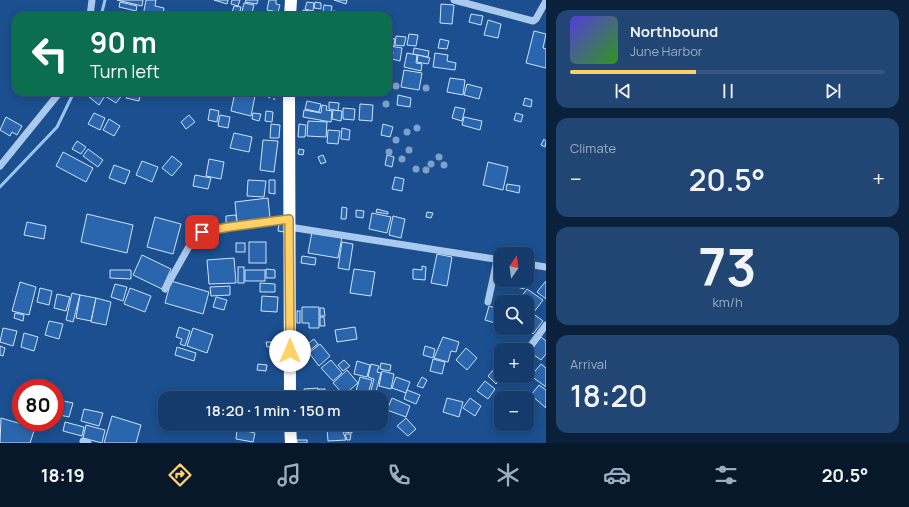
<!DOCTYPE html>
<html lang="en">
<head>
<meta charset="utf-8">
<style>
	body { margin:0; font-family:Manrope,sans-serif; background:#214673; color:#f1f3f6; height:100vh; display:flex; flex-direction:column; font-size:15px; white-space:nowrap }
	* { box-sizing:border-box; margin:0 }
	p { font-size:13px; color:#9dadc1 }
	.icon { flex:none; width:22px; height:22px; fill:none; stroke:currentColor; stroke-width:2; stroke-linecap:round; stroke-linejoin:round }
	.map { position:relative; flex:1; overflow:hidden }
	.side { display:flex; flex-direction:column; gap:10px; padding:10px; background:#0b203b; width:363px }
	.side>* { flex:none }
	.guide { position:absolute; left:12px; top:12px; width:380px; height:84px; border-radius:12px; box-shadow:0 2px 10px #0003,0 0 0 1px #33557e; background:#0b6e4f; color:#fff; overflow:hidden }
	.needle { width:26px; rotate:14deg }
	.buttons { position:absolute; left:494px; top:247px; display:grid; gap:8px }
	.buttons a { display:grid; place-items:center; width:40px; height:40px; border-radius:8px; background:#143b6b; box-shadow:0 2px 10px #0003,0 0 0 1px #33557e; font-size:20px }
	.speed { position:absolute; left:12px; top:379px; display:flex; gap:8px; font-size:20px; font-weight:700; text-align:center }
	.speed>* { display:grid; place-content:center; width:52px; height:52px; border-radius:50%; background:#143b6b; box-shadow:0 2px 10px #0003,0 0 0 1px #33557e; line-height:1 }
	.speed .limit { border:6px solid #d22; background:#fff; color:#111 }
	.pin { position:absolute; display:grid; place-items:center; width:34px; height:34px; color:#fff; margin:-17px; border-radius:8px; box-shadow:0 2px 6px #0006 }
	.me { position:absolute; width:44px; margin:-22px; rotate:0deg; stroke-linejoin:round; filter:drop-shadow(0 0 3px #0008) }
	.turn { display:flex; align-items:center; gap:14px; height:84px; padding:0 12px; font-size:18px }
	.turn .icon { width:52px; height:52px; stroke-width:2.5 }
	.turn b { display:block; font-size:28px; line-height:34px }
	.big { font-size:30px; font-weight:600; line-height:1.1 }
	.side .card { flex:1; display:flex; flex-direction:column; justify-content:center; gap:6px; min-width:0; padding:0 14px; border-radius:12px; background:#214673 }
	.side .dial { align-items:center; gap:0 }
	.dial b { font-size:52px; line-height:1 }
	.song { display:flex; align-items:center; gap:12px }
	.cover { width:48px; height:48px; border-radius:6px; background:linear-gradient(135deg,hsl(250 70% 55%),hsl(110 70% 35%)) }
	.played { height:4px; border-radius:2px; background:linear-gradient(90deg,#ffd166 40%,#33557e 40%) }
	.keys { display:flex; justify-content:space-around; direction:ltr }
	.heat { display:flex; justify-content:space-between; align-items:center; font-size:22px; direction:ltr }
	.trip { position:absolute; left:158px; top:391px; width:230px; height:40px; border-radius:12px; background:#143b6b; box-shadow:0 2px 10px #0003,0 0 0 1px #33557e; font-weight:600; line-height:40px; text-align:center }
	.dock { display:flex; height:64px; justify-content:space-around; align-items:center; background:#08182b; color:#9dadc1 }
	.dock .icon { width:28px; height:28px }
	.dock .current { color:#ffd166 }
	.dock b { font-size:18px; color:#f1f3f6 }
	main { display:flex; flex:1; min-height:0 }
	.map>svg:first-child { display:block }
</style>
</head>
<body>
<main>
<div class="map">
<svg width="546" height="443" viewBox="0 0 546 443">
	<rect width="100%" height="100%" fill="#1b4f8f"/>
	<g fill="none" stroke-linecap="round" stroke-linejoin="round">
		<g stroke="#9cc4f0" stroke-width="3">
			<path d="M101 16 105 0"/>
			<path d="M0 187 57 127 74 92"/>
		</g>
	</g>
	<g fill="#2a66ad" stroke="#cfe3fa">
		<path d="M117 0H143L142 6Z"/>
		<path d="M146 0H156L155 6 164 8 163 16H143Z"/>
		<path d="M214 0H228L227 4Z"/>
		<path d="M232 0H240L238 6 231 4Z"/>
		<path d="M246 0H258L257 4 245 2Z"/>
		<path d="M269 0H276V4L280 5 278 12 267 10Z"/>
		<path d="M334 0H347L346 4Z"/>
		<path d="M120 2 137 6 136 11 119 7Z"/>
		<path d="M307 2 314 3 313 11 305 9Z"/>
		<path d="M315 2 321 3V9L314 8Z"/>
		<path d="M244 3 254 5 252 13 259 16H241Z"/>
		<path d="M441 4 454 5 452 24 440 23Z"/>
		<path d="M324 5 332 6 331 13 323 12Z"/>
		<path d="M234 6 241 7 239 16H231Z"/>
		<path d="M303 10 311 11 310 16H302Z"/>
		<path d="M333 11 347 13 346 16H332Z"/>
		<path d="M471 14 483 16 481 25 469 22Z"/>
		<path d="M488 20 501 24 498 38 484 35Z"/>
		<path d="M534 31 546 34 543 48 546 49V68L526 63Z"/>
		<path d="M409 34 418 35 416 46 407 45Z"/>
		<path d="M396 36 406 37 404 46 395 45Z"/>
		<path d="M388 38 395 39 394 46 388 45Z"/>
		<path d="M440 39 449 41 447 49 438 48Z"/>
		<path d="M390 46 402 48 400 61 392 59 393 52H390Z"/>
		<path d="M414 48 429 51 428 57 413 54Z"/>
		<path d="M388 52 392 53 390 63H388Z"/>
		<path d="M407 53 417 55 416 63 422 64 421 71 404 67Z"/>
		<path d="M435 53 448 55 447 61 456 63 455 70 433 67Z"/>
		<path d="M418 55 430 58 428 64 417 62Z"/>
		<path d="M388 69 392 70 390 81H388Z"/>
		<path d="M404 70 422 73 419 90 401 87Z"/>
		<path d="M450 78 465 80 463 95 447 92Z"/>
		<path d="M467 84 482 88 479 99 464 95Z"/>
		<path d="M93 92H120L123 94 116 103 105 96 99 105 89 97Z"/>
		<path d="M128 92H141L139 101 126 98Z"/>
		<path d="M235 92 255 96 251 116 231 111Z"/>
		<path d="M398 95 411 98 410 107 397 105Z"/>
		<path d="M525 98 532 100 531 107 523 105Z"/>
		<path d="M307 101 321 104 319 112 305 109Z"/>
		<path d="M329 102 339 103 338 111 329 109Z"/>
		<path d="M360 104 373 105 372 121 359 120Z"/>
		<path d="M322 105 327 106 326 110 332 111 331 122 303 117 304 110 321 113Z"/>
		<path d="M455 107 465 109 462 121 452 118Z"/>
		<path d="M343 108 355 109 354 120 343 119Z"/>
		<path d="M210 109 219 111 217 122 208 120Z"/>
		<path d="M333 110 342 111 341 121 332 119Z"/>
		<path d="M266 111 273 112 272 122 265 121Z"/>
		<path d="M94 113 105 118 100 130 88 124Z"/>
		<path d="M253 113 261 114 259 121 252 119Z"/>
		<path d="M516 113 523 115 521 122 514 120Z"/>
		<path d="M189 115 195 122 186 129 181 122Z"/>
		<path d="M220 115 230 117 228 128 218 126Z"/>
		<path d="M6 117 22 126 17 135 12 132 10 136 0 130Z"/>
		<path d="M464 117 482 121 480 130 462 125Z"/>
		<path d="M109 119 120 126 114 136 103 130Z"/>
		<path d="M308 121 327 122 326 137 307 136Z"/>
		<path d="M271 124 280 125 279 138H270Z"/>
		<path d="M299 124 306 125 305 137H298Z"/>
		<path d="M383 124 393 127 390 137 381 135Z"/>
		<path d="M342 128 350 130 349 140 341 139Z"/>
		<path d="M328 130 340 131 338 144 327 143Z"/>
		<path d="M234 133 252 137 249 152 230 148Z"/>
		<path d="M544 139 546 141 545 147 541 145Z"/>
		<path d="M263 140 278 141 274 172 260 170Z"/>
		<path d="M77 141 86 147 81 154 72 149Z"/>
		<path d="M88 149 103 160 98 167 83 156Z"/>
		<path d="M299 149 304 150 303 155 298 154Z"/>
		<path d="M63 152 93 168 86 182 56 166Z"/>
		<path d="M323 155 326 162 321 164 318 157Z"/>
		<path d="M387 155 394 157 392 167 385 165Z"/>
		<path d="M172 156 182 164 172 176 162 168Z"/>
		<path d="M209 159 224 162 221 179 206 176Z"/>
		<path d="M142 161 158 167 152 182 136 175Z"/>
		<path d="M488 162 508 167 503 190 483 185Z"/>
		<path d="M114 165 130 171 125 184 109 178Z"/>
		<path d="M195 175 211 178 208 189 193 186Z"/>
		<path d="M395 177 404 179 402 191 392 189Z"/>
		<path d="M248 180 266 181 264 197 247 196Z"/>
		<path d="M269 180H275V194L269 193Z"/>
		<path d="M507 184 520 186 519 193 506 190Z"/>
		<path d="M268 198 270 218 237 222 235 202Z"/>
		<path d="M342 207 347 208 346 219H341Z"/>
		<path d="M377 209 388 212V214L376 212Z"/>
		<path d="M356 210 364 211 363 218 356 217Z"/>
		<path d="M427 212 433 213 431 218 426 217Z"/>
		<path d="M372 213 391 217 387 233 369 229Z"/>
		<path d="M87 214 133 225 127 253 81 242Z"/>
		<path d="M236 215 237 223 226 224V216Z"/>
		<path d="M393 216 405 219 401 238 389 235Z"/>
		<path d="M155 217 181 224 173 254 147 247Z"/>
		<path d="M27 222 46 226 44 239 24 235Z"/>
		<path d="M279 222 286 223 284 232 278 231Z"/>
		<path d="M312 232 342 237 338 258 308 253Z"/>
		<rect x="249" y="242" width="17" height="21"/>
		<path d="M342 242 353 244 349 270 338 268Z"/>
		<rect x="236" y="243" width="9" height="9"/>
		<path d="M437 254 452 257 447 286 431 283Z"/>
		<path d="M142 255 171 269 162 289 133 275Z"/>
		<path d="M302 256 316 258 315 265 301 263Z"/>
		<path d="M234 258 236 283 209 284 207 260Z"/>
		<path d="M422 266 426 267 425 280 413 279V269L422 270Z"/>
		<rect x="238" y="267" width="6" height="16"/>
		<path d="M266 269 275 270V278H266Z"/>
		<path d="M354 269 375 272 371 296 350 293Z"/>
		<path d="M110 270H131V279L110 278Z"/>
		<rect x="245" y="270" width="20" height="11"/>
		<path d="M507 280H527L524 289 506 284Z"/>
		<path d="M171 281 209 292 203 314 165 303Z"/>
		<path d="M546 281V299L537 292Z"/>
		<path d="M20 282 36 287 29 315 12 311Z"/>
		<path d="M260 283 275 284V292H260Z"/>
		<path d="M115 284 127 287 123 301 111 297Z"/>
		<path d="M230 286V295L211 296 210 287Z"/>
		<path d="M40 288 52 291 49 305 37 302Z"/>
		<path d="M130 288 151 296 145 312 124 304Z"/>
		<path d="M527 289 543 300 534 312 527 308V302L518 301Z"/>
		<path d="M72 293 80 295 73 322 66 320Z"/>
		<path d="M57 294 70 297 66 311 54 308Z"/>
		<path d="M80 295 96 298 91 321 76 318Z"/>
		<path d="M262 296 278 297 277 312 261 311Z"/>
		<path d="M216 297 227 300 224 310 213 307Z"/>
		<path d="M96 298 111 302 106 325 91 322Z"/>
		<path d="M501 305V327L496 326Z"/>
		<path d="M489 306 499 309 495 323 485 320Z"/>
		<path d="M302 307H319V328H309V323H302Z"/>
		<path d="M320 308H324L325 316H320Z"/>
		<rect x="297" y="311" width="3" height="12"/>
		<path d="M531 312 543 321 533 334 526 328H527V316Z"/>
		<path d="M15 313 24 315 23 321 14 318Z"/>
		<path d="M320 317H324L325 326H320Z"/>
		<path d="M49 321 63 324 59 339 45 335Z"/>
		<path d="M179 327 190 331 185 346 180 344 182 339 176 337Z"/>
		<path d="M355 327 357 339 337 342 335 330Z"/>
		<path d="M3 328 17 331 13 346 0 342Z"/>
		<path d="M193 328 213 335 207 353 187 346Z"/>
		<path d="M24 333 38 337 34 351 21 347Z"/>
		<path d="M443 337 459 342 456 352 451 351 448 362 434 358Z"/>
		<path d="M541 337 546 341V354L541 360 530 352Z"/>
		<path d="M314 339 318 344 309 351 305 346Z"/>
		<path d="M266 342H273V347H267Z"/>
		<path d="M320 344 330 356 319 366 309 353Z"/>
		<path d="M518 345 524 350H514Z"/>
		<path d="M0 346 5 348 3 356 0 355Z"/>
		<path d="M425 346 435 349 433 358 423 355Z"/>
		<path d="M177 347 196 353 194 361 175 355Z"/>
		<path d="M466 348 477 358 467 370 456 360Z"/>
		<path d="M433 359 445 362 442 374 430 371Z"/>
		<path d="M331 360 342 373 333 381 321 368Z"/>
		<path d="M344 360 350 366 343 371 338 365Z"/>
		<path d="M357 361 370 365 367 377 354 374Z"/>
		<path d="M381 363 391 365 390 371 380 369Z"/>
		<path d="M258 364 267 365 266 371 257 370Z"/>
		<path d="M371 364 379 366 377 372 381 373 375 395 370 394 374 379 368 377Z"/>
		<path d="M541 364 546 368V387L531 376Z"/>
		<path d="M495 368 501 373V376H503L496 384 488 376Z"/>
		<path d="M347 370 358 383 344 395 333 383Z"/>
		<path d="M382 371 394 374 391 389 379 386Z"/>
		<path d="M360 377 372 380 368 394 356 391Z"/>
		<path d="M396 377 410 382 406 393 392 388Z"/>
		<path d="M422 377 427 380 423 388 417 386Z"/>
		<path d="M485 381 495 389 488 399 477 391Z"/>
		<path d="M539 385 546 390V408L531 395Z"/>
		<path d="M318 388V394L305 395 304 389Z"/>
		<rect x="319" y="389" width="6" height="9"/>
		<path d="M407 390 420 395 416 404 404 399Z"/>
		<path d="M296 391H303V398H297Z"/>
		<path d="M358 393 377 398H356Z"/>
		<path d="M266 394 276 396 275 398H265Z"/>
		<path d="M392 398 410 406 406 417 387 410Z"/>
		<path d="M447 398 463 402 459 417 443 412Z"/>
		<path d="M470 398 481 406 475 416 463 408Z"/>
		<path d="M59 400 73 403 69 417 55 414Z"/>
		<path d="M381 402 386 403 383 414H381Z"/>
		<path d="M84 409 103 413 99 426 81 421Z"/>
		<path d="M112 416 141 425 136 443H104Z"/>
		<path d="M1 418 35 428 30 443H0Z"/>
		<path d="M406 418 416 429 408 436 397 426Z"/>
		<path d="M65 422 84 427 82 436 63 431Z"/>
		<path d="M86 425 105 430 102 443 83 438Z"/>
		<path d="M344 427 352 428V433L344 432Z"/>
		<path d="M237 429 255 433 253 442 236 439Z"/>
		<path d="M327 429H342L346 440 328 441Z"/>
		<path d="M345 434H351L350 440H347Z"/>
		<rect x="297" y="440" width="10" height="3"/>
	</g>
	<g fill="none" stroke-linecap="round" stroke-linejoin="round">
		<path stroke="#a9c9ee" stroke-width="1.5" stroke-dasharray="2 3" stroke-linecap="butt" d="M249 92 278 100"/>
		<g stroke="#a9c9ee" stroke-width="7">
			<path d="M454 0 533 21 536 19 546 1"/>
			<path d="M90 16 92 0"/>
			<path d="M0 166 60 92"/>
			<path d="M289 227 501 260"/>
			<path d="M527 264 546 267"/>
			<path d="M165 289 191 243 195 237 202 232 258 222 289 219"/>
			<path d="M488 302 497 260"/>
			<path d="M531 345 546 325"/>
			<path d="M83 441 88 443"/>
		</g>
		<g stroke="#fff" stroke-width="12">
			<path d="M290 16 291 0"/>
			<path d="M289 92 290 398"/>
			<path d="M290 424 291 443"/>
		</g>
	</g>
	<g fill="#7ea0ca">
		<circle cx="396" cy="86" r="3.5"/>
		<circle cx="426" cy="88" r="3.5"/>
		<circle cx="386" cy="104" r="3.5"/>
		<circle cx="417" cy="128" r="3.5"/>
		<circle cx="407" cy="132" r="3.5"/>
		<circle cx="396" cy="140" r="3.5"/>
		<circle cx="409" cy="150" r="3.5"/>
		<circle cx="389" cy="152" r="3.5"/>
		<circle cx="439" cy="157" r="3.5"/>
		<circle cx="402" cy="159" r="3.5"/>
		<circle cx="431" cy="164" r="3.5"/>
		<circle cx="444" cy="165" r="3.5"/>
		<circle cx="416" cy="169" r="3.5"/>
		<circle cx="426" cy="170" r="3.5"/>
	</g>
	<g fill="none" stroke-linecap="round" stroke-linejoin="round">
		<defs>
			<path id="route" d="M202 232 229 227 289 219 290 351"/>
		</defs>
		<use href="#route" stroke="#a68842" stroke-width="10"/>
		<use href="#route" stroke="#ffd166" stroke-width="7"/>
	</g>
</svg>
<div class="buttons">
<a><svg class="needle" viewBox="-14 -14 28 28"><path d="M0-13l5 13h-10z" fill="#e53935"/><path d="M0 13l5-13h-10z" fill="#9dadc1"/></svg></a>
<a><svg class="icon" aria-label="search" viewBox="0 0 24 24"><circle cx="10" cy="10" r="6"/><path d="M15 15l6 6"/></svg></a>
<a>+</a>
<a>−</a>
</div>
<div class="speed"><div class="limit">80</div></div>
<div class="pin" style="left:202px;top:232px;background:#d93025"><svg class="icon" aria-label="arrive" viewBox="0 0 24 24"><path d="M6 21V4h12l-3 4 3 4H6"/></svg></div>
<svg class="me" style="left:290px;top:351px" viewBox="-20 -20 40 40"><circle r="19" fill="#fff"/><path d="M0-13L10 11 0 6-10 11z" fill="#ffd166"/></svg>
<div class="trip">18:20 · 1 min · 150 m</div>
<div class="guide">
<div class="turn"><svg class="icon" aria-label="left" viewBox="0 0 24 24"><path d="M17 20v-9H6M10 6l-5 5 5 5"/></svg><div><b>90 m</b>Turn left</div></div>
</div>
</div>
<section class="side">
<div class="card">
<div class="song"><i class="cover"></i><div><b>Northbound</b><p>June Harbor</p></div></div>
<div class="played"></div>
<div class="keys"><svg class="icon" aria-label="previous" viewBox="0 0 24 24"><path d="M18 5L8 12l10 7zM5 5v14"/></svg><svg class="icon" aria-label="pause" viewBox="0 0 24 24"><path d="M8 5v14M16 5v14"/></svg><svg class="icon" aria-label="next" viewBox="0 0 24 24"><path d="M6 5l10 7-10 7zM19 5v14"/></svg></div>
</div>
<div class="card"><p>Climate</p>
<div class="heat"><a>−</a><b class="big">20.5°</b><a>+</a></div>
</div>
<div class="card dial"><b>73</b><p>km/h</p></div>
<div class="card"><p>Arrival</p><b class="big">18:20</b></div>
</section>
</main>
<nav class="dock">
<b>18:19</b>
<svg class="icon current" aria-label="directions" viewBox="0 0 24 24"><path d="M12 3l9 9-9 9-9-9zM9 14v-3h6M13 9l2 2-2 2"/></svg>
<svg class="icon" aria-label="music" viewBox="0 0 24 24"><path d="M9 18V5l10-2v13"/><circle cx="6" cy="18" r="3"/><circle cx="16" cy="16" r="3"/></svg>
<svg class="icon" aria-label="phone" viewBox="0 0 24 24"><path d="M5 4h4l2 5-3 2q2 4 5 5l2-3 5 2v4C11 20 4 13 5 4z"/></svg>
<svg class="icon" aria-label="climate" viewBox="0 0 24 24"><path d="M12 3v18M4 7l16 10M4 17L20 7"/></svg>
<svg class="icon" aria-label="car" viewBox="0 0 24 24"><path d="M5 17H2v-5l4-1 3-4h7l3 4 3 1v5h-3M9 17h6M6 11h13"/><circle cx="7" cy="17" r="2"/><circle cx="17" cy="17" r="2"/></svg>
<svg class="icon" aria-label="filters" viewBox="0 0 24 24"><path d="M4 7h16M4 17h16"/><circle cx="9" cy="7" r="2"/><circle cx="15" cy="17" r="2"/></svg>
<b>20.5°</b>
</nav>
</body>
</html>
